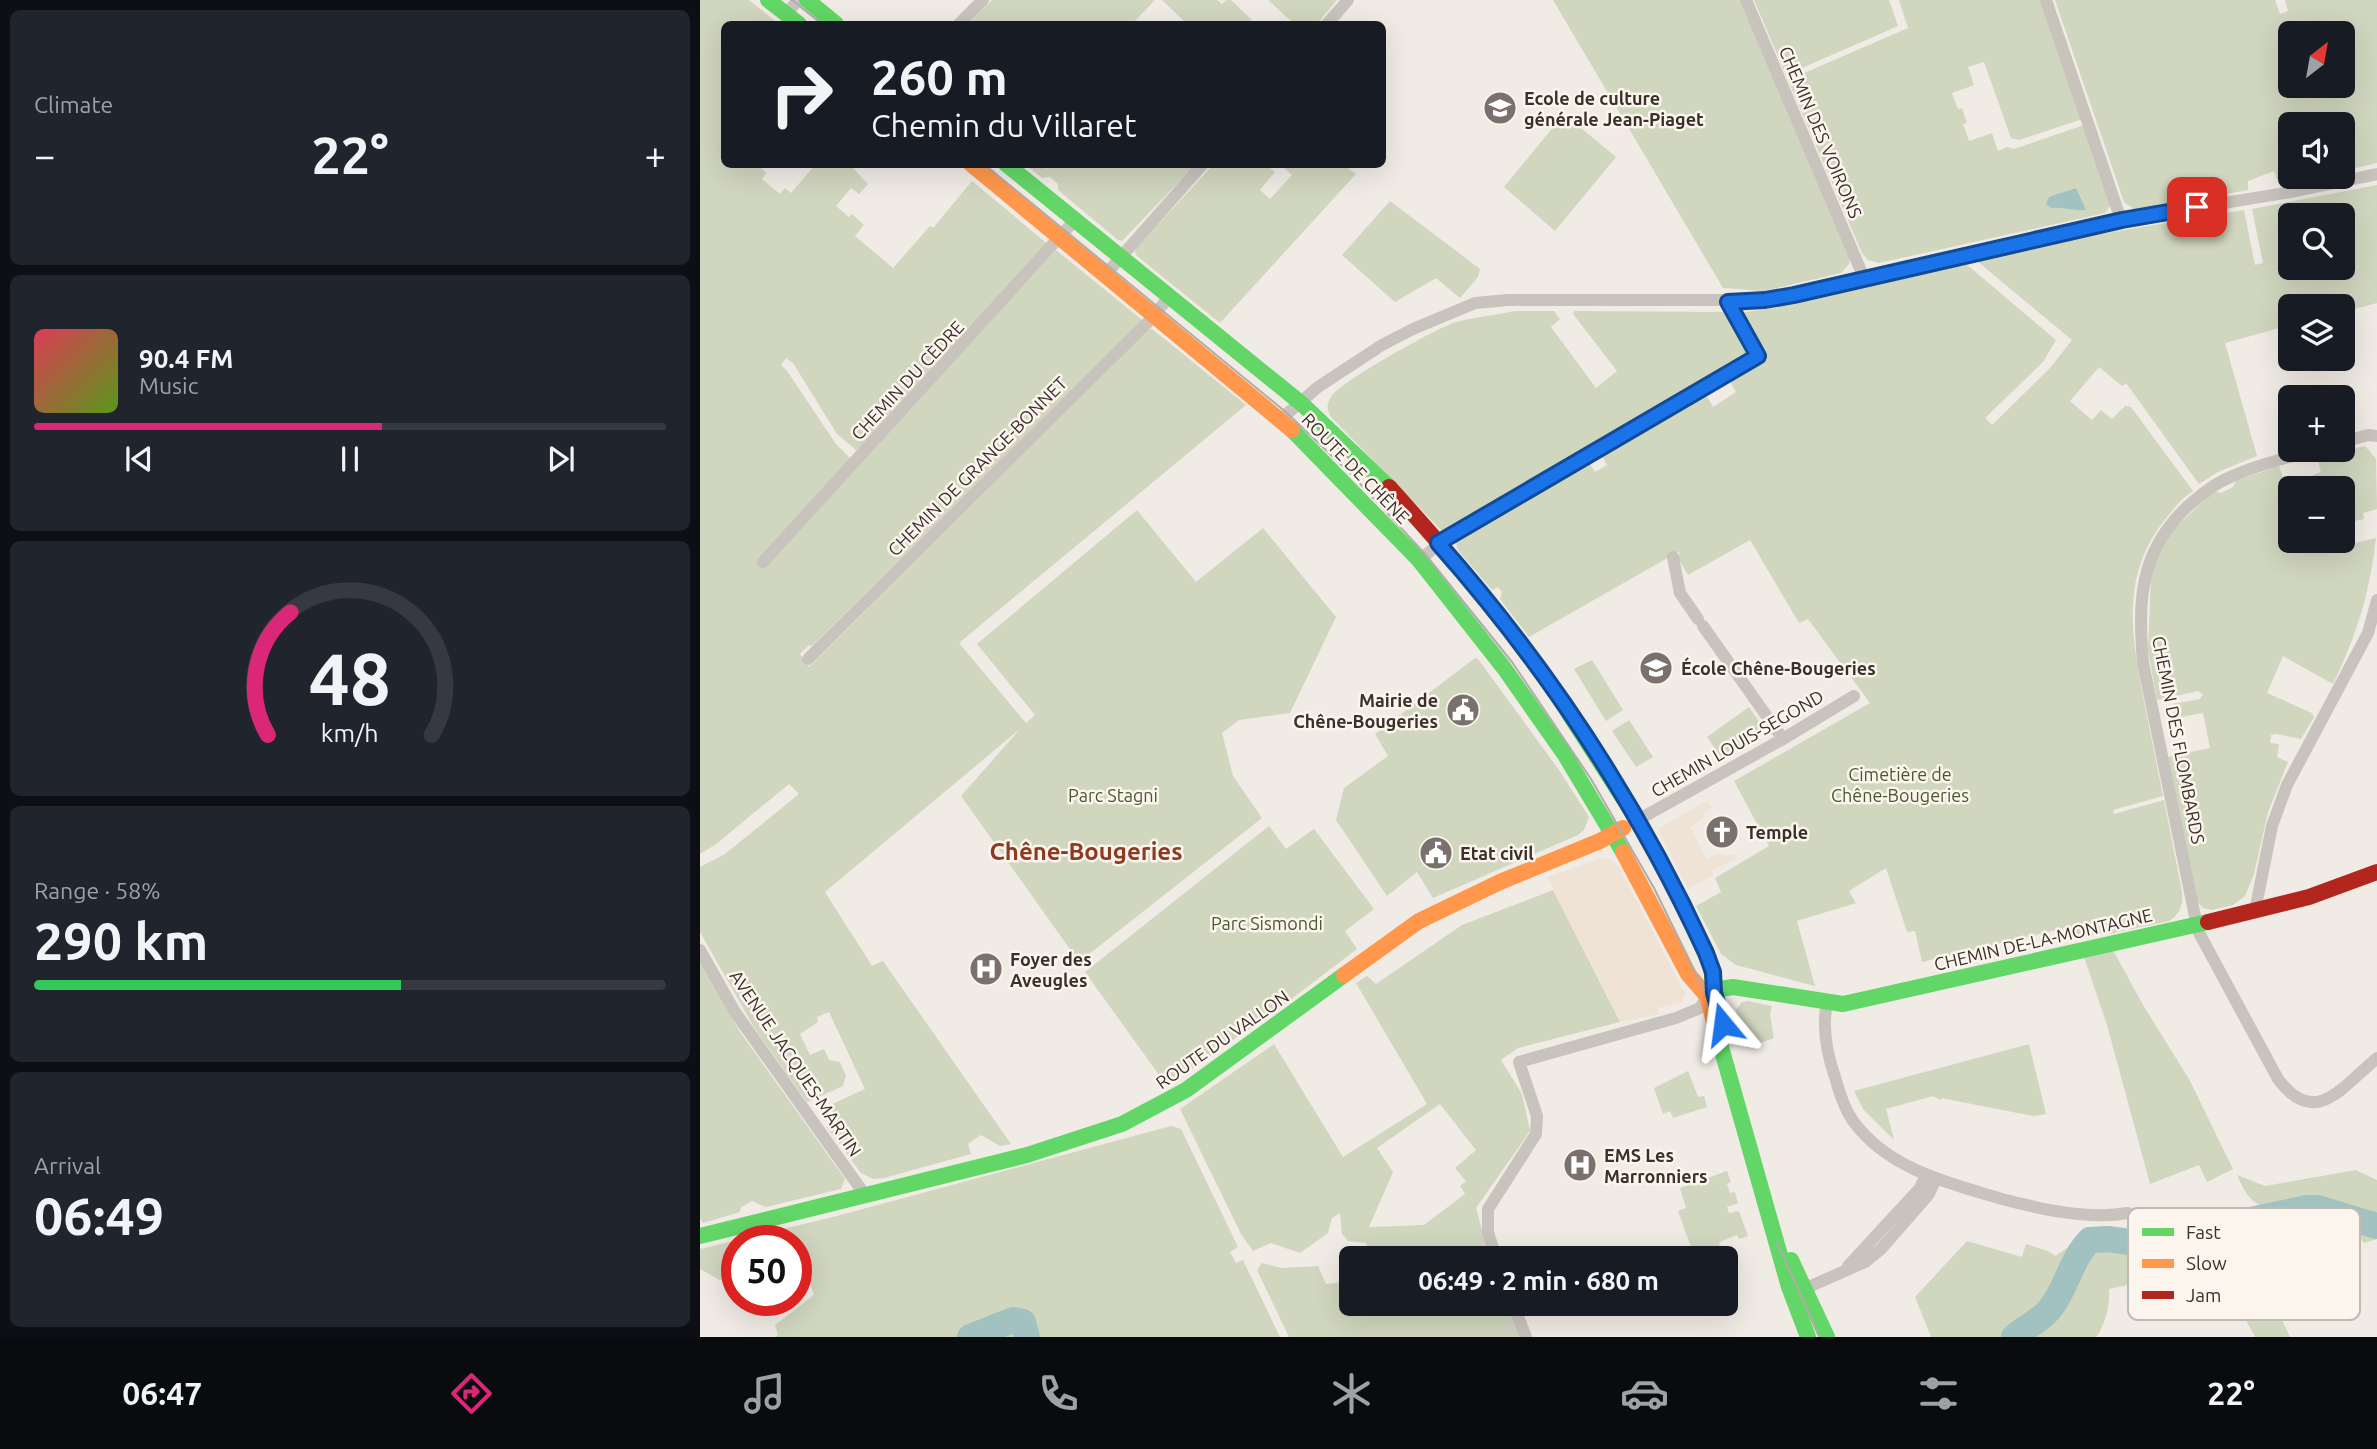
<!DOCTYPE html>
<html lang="en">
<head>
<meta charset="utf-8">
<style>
	body { margin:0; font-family:Ubuntu,sans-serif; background:#20242c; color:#f1f3f6; height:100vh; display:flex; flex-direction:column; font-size:26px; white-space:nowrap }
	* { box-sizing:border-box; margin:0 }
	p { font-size:23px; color:#9ea1a6 }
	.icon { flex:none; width:38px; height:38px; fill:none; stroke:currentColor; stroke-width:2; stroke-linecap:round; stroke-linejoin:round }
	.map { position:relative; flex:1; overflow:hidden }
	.panel { display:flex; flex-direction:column; gap:10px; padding:10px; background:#0d0f14; width:700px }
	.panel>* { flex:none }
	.hud { position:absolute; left:21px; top:21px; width:665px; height:147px; border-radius:10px; box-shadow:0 7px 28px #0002; background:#171b24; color:#f1f3f6; overflow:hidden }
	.needle { width:46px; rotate:31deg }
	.buttons { position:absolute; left:1578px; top:21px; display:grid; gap:14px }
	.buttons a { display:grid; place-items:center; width:77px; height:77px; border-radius:10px; background:#171b24; box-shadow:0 7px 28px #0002; font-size:35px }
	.speed { position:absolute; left:21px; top:1225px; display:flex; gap:14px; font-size:35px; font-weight:700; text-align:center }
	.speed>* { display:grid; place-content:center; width:91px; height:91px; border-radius:50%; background:#171b24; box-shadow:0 7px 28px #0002; line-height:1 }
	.speed .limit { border:10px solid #d22; background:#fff; color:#111 }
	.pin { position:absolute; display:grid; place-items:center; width:60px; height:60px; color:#fff; margin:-30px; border-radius:14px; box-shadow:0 4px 10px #0006 }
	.me { position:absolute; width:77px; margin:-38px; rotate:344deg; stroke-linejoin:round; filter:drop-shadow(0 0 5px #0008) }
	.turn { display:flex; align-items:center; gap:24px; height:147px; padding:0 35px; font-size:32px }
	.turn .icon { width:91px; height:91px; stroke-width:2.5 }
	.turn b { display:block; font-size:49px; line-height:60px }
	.big { font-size:52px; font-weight:600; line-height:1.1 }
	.panel .card { flex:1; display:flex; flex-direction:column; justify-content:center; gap:10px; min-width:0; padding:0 24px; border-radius:10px; background:#20242c }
	.panel .dial { align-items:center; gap:0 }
	.dial svg { height:182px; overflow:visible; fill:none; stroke:#363941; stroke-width:7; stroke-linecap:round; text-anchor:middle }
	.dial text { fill:#f1f3f6; stroke:none }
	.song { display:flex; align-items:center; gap:21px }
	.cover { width:84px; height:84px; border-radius:10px; background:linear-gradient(135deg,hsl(350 70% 55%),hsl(90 70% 35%)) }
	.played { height:7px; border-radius:4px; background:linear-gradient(90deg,#db2777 55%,#363941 55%) }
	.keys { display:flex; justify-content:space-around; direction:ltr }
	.heat { display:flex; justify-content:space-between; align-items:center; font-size:38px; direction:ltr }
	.charge { height:10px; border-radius:5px; background:linear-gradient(90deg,#34c759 58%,#363941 0) }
	.trip { position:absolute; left:639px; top:1246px; width:399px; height:70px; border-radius:10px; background:#171b24; box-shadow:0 7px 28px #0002; font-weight:600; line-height:70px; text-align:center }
	.dock { display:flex; height:112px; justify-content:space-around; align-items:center; background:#090b0e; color:#9ea1a6 }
	.dock .icon { width:49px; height:49px }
	.dock .on { color:#db2777 }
	.dock b { font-size:32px; color:#f1f3f6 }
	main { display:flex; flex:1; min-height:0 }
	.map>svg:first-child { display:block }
</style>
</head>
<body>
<main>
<section class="panel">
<div class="card"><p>Climate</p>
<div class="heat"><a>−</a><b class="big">22°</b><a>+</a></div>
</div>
<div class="card">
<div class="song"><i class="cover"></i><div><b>90.4 FM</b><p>Music</p></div></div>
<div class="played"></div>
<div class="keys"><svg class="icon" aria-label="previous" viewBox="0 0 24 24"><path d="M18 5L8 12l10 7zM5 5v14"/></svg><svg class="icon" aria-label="pause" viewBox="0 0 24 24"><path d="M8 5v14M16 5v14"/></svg><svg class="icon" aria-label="next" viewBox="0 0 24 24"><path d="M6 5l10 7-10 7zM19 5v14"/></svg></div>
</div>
<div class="card dial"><svg viewBox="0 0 100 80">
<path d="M14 69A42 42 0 1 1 86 69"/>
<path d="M14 69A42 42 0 0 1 24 15" stroke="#db2777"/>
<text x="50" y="56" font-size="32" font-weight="700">48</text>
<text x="50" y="72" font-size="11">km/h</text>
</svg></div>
<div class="card"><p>Range · 58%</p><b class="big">290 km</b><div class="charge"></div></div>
<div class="card"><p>Arrival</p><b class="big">06:49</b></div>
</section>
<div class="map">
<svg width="1677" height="1337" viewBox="0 0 1677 1337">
	<rect width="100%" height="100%" fill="#f0ebe5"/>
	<g fill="#d1d6bf" fill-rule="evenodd">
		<path d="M0 0H49L79 24H24V164L60 165 59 166 66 173 62 179 80 194 85 188 91 193 115 165H150L168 184 159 194 151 188 136 206 149 217 152 214 164 225 155 236 193 268 230 226 233 228 272 181 350 246 165 447 156 450 137 434 93 363 86 358 81 365 87 371 136 444 152 460 59 561 63 566 356 250 442 320 112 646 109 645 100 654 109 667 449 329H452L546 405 259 643 326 723 335 715 277 644 437 510 496 582 563 528 636 617 590 713 539 720 522 733 533 776 562 818 379 962 261 796 321 728 125 892 172 966 183 961 311 1144 300 1146 281 1135 268 1144 271 1154 184 1178 173 1179 161 1173 126 1126 135 1121 128 1106 165 1089 129 1012 117 1017 118 1022 100 1034 110 1055 124 1049 129 1060 140 1062 146 1076 143 1086 107 1102 55 1029 0 932V867L25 854 99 794 89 784 15 845 0 854Z"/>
		<path d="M292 0H455L432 24H268Z"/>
		<path d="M462 0H517L522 4 526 0H531L552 20 547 24H487Z"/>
		<path d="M568 0H637L617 24H594Z"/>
		<path d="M853 0H1040L1150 258 1149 264 1141 273 1064 291 1023 288Z"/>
		<path d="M1054 0H1189L1198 26 1086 75Z"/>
		<path d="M1199 0H1341L1382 119 1319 140 1311 138 1284 62 1268 67 1274 85 1252 93 1258 109 1262 108 1267 123 1263 124 1269 141 1292 133 1298 151 1307 147 1314 149 1384 125 1411 205 1405 213 1179 263 1168 260 1162 253 1088 80 1208 28Z"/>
		<path d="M1355 0H1575L1580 14 1588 11 1585 0H1677V163L1643 171V124H1591V177H1616L1582 184 1578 182 1574 171 1548 181V190L1435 210 1424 202ZM1591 33H1643V86H1591Z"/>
		<path d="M864 114 916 157 855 231 804 187Z"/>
		<path d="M352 164 495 165 422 241 418 240 358 190V184L350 177 342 178 326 165H342L347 169Z"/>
		<path d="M513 165H566L575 172 560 190 570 199 592 175 581 165H644L656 174 520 323 437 256 435 252 437 247Z"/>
		<path d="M1677 185V303L1643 312V306H1591V325L1525 343 1557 456 1518 472 1499 484 1426 383 1422 386 1399 367 1370 401 1392 420 1401 410 1412 419 1425 406 1431 407 1493 491C1482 498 1475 507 1467 517 1420 574 1431 634 1444 701 1450 733 1457 764 1463 796L1413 810 1414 814 1464 800 1482 892C1483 906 1480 914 1469 921L1409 934 1372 935 1368 927 1222 962 1215 931 1207 932 1186 868 1149 891 1156 903 1097 921 1115 986 1036 965 1021 954 996 906 1021 892 1015 878 1069 846 1034 781 1170 703 1108 619 1099 623 1050 540 988 575 977 556 980 554 978 552 829 637 800 599 802 592 798 587 792 590 757 549 756 542 759 538 888 461 895 472 907 465 901 454 1005 393 1013 407 1036 392 1028 378 1063 357 1038 313 1075 308 1265 263 1356 340 1343 362 1285 418 1292 425 1350 368 1372 340 1277 261 1376 238 1544 210 1555 265 1563 263 1552 209ZM1591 215H1643V268H1591Z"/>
		<path d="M690 201 780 269 778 277 760 298 736 278 695 302 642 255Z"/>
		<path d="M815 311H854L860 319 851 327 896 388 917 371 873 314 874 311 1029 312 1052 352 754 529 741 530 631 417C627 410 626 404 631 397 639 382 737 328 756 322 775 317 796 315 815 311Z"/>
		<path d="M1665 446 1676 459 1677 509 1663 513 1664 519 1646 523 1651 544 1676 538C1670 592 1657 635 1633 684L1583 656 1567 693 1612 713 1614 717 1601 739 1577 734 1571 735 1570 743 1579 744 1577 757 1588 762 1568 812 1554 874 1545 896 1533 905 1512 910 1503 908 1497 901 1468 757 1510 748 1503 713 1475 718 1473 704 1500 699 1503 694 1498 691 1457 700 1448 650 1451 575 1459 553 1476 527 1514 491 1521 493 1533 487 1536 481 1579 466 1587 488 1614 482 1613 475 1621 472 1617 457ZM1591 488H1643V541H1591Z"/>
		<path d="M775 658 778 659 859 770 889 817 884 830 878 835 733 898 717 872 687 896 636 820 644 788 688 756 675 734Z"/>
		<path d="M892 660 923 710 906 721 874 669Z"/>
		<path d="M1049 707 1065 730 1023 760 1007 737Z"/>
		<path d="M929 720 953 757 936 767 912 731Z"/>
		<path d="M569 826 586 849 614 829 674 909 645 931 657 949 582 1006 467 1086 385 972Z"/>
		<path d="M853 890 920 1022 818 1048 801 1060 822 1094 830 1131 776 1208 790 1258H673L666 1243 648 1241 642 1234 640 1213 632 1218 628 1233 600 1253 571 1243 553 1251 541 1234 480 1109 574 1044 643 1157 727 1104 656 983 667 976 676 984 762 925ZM740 1104 776 1150 755 1168 766 1181 760 1186 765 1194 724 1225 669 1227 693 1172 677 1148Z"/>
		<path d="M1413 950 1443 1005 1489 1079 1533 1169 1507 1182 1499 1165 1450 1184 1407 1025 1384 957Z"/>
		<path d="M0 961 40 1032 145 1179 141 1189 66 1207 52 1201 41 1207 40 1212 3 1223 0 1219Z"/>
		<path d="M1048 1001 1072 1006 1070 1014 1074 1038 1047 1048 1036 1010 1042 1002Z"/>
		<path d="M1329 1044 1346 1114 1333 1116 1241 1098V1100L1233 1096 1186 1109 1194 1140 1163 1109 1154 1091Z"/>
		<path d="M988 1071 998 1097 1004 1096 1007 1107 973 1118 970 1111 963 1114 954 1088Z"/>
		<path d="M471 1126 481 1129 538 1247 530 1252 536 1263 543 1260 580 1337H75L78 1335 75 1325 114 1295 101 1256 96 1257V1241H37V1275L20 1280 0 1269V1249L133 1217Z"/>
		<path d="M1656 1170 1677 1180V1239L1664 1243 1654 1231 1609 1237 1586 1247 1616 1312 1581 1318 1590 1337H1555L1523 1277 1545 1266 1532 1237 1562 1227 1565 1237 1570 1236 1562 1212 1569 1211 1571 1208 1564 1204 1563 1206C1549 1202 1543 1188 1537 1175L1565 1186Z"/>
		<path d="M1027 1171 1031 1182 1027 1184 1030 1193 1035 1192 1038 1203 1027 1207 1029 1213 1039 1211 1048 1236 1039 1239 1037 1235 1019 1242 1024 1258H995L978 1211 986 1208 980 1188Z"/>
		<path d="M1395 1236H1434L1454 1243 1510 1246 1509 1276 1451 1280 1409 1289C1410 1306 1406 1320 1398 1335L1395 1337H1231L1215 1297 1267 1241 1322 1257 1326 1244 1348 1251 1355 1256 1379 1240Z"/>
		<path d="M562 1263 582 1268 618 1266 626 1284 651 1281V1304H808L821 1337H589L557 1270Z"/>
	</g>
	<g fill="#eee3d5">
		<path d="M1007 801 1012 807 1005 812 1002 820 990 827 1007 859 1018 853 1026 856 1033 854 1036 859 1012 871 1013 875 988 889 958 829Z"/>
		<path d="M900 859H910L918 866 985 993 982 1002 958 1008 959 1014 920 1022 847 877Z"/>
	</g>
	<path fill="#a1c2c1" d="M1376 188 1386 210C1373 211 1363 207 1351 208L1346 204 1349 197Z"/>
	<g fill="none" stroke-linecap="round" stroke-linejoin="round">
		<g stroke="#a1c2c1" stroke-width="26">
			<path d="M270 1337 313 1320 323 1322 327 1337"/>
			<path d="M1314 1337C1325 1327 1339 1322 1349 1310 1367 1289 1370 1260 1390 1240L1408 1239 1451 1245 1463 1249 1477 1248 1500 1242 1541 1222 1607 1208H1617L1677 1226"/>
		</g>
		<g stroke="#c9c3be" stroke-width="12">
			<path d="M1046 0 1164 278"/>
			<path d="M1346 0 1421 220"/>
			<path d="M86 14 98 0"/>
			<path d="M259 24 283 0"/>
			<path d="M627 24 648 0"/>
			<path d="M406 274 503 164"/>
			<path d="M581 419 618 387 682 345 713 329 775 303 808 300H1065L1421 220 1591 192 1677 174"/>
			<path d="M1643 442 1668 435 1677 436"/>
			<path d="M1616 450C1585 458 1553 466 1524 480 1511 486 1500 496 1489 505 1439 551 1438 600 1443 663L1498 931 1578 1079C1615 1129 1642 1087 1677 1058"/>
			<path d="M973 557 980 593 998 619"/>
			<path d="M719 560 746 539 1058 356 1028 302"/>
			<path d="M63 562 375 220"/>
			<path d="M1003 626 1083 739"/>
			<path d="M108 659 449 321 469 297"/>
			<path d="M936 821 1083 739 1154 696"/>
			<path d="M1555 911 1572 826 1587 785 1668 633 1677 600"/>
			<path d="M0 950 35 1012 165 1195"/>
			<path d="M1127 1003C1122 1027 1127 1054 1135 1077 1139 1092 1144 1108 1153 1121 1188 1169 1248 1183 1302 1199 1340 1209 1389 1220 1428 1213"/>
			<path d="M796 1258 788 1232V1209L836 1134 837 1116 819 1062 976 1018 1000 1008 1007 996"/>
			<path d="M1148 1266 1220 1188 1226 1175"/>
			<path d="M1104 1289 1165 1262 1181 1249 1229 1194 1236 1179"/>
			<path d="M813 1304 826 1337"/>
		</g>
		<g stroke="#63d668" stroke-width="16">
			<path d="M68 0 99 24"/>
			<path d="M107 0 136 24"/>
			<path d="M306 164 602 404 689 487"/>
			<path d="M592 430 719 560 804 668 865 755 923 852"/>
			<path d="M855 692 932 812 972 882 1009 960 1019 1008"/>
			<path d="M1007 996 1020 989 1033 987 1143 1004 1508 922"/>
			<path d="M1019 1040 1089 1287 1108 1337"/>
			<path d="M0 1236 327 1155 422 1124 486 1090 644 975"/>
			<path d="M1091 1260 1127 1337"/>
		</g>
		<g stroke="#ff974d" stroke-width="16">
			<path d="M271 164 592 430"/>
			<path d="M923 852 988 974 1007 996 1019 1040"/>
			<path d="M644 975 719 921 800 882 900 841 923 828"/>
		</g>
		<g stroke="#b3261e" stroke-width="16">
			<path d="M689 487C748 552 806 619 855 692"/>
			<path d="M1508 922 1609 897 1677 872"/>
		</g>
		<g stroke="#b1aca8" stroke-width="2">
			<path d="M92 0 122 24"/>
			<path d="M284 164 587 413 653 476 725 554 812 662 891 779 954 888 1007 996"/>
			<path d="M1077 1243 1120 1337"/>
		</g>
	</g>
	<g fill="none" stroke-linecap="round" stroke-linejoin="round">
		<defs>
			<path id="route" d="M1023 1024 1014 993 1013 972 1006 953C938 805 846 665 738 543L1058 356 1028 302 1065 300 1094 295 1422 220 1497 207"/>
		</defs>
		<use href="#route" stroke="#114b97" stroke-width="18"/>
		<use href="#route" stroke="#1a73e8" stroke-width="12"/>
	</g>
	<defs>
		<symbol id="school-disc" viewBox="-11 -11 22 22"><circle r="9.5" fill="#7a716c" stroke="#fbf5ee"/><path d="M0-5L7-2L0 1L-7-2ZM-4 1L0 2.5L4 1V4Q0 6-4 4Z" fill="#fff"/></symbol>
		<symbol id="civic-disc" viewBox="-11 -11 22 22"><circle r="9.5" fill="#7a716c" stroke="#fbf5ee"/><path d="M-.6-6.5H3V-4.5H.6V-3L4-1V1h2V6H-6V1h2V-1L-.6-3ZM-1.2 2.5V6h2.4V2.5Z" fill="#fff"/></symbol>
		<symbol id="church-disc" viewBox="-11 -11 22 22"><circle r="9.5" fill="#7a716c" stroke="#fbf5ee"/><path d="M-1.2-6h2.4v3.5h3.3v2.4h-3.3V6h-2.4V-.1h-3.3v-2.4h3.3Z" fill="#fff"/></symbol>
		<symbol id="hospital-disc" viewBox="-11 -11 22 22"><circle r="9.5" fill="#7a716c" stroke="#fbf5ee"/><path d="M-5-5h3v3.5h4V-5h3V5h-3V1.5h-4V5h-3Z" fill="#fff"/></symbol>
	</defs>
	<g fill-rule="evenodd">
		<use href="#school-disc" x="781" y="89" width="38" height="38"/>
		<use href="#school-disc" x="937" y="649" width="38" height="38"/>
		<use href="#civic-disc" x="744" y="691" width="38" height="38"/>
		<use href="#church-disc" x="1003" y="813" width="38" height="38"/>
		<use href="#civic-disc" x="717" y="834" width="38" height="38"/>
		<use href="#hospital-disc" x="267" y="950" width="38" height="38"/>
		<use href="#hospital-disc" x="861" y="1146" width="38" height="38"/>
	</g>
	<g text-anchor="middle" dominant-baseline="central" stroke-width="5" stroke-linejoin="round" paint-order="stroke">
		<g font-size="18" font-weight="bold" fill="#3b302b" stroke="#fbf5ee" text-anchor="start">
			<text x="824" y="98">Ecole de culture<tspan x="824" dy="21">générale Jean-Piaget</tspan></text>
			<text x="981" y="668">École Chêne-Bougeries</text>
			<text x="738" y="700" text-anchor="end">Mairie de<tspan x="738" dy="21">Chêne-Bougeries</tspan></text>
			<text x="1046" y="832">Temple</text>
			<text x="760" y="853">Etat civil</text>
			<text x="310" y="959">Foyer des<tspan x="310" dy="21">Aveugles</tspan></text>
			<text x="904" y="1155">EMS Les<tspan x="904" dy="21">Marronniers</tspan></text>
		</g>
		<g font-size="18" fill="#3b302b" stroke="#fbf5ee">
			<text transform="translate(1121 132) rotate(67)">CHEMIN DES VOIRONS</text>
			<text transform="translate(207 380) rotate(-47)">CHEMIN DU CÈDRE</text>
			<text transform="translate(277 466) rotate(-45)">CHEMIN DE GRANGE-BONNET</text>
			<text transform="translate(656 468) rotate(46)">ROUTE DE CHÊNE</text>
			<text transform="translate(1479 740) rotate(79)">CHEMIN DES FLOMBARDS</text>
			<text transform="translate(1037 743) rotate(-30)">CHEMIN LOUIS-SEGOND</text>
			<text transform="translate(1343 939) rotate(-13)">CHEMIN DE-LA-MONTAGNE</text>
			<text transform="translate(522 1039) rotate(-35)">ROUTE DU VALLON</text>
			<text transform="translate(96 1063) rotate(56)">AVENUE JACQUES-MARTIN</text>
		</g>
		<g font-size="18" fill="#4a5a2e" stroke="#fbf5ee">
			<text x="1200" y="774">Cimetière de<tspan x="1200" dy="21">Chêne-Bougeries</tspan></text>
			<text x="413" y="795">Parc Stagni</text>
			<text x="567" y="923">Parc Sismondi</text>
		</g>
		<g font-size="24" font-weight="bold" fill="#8c3b22" stroke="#fbf5ee">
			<text x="386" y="851">Chêne-Bougeries</text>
		</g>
	</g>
	<rect x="1428" y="1208" width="232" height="112" rx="10" fill="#fbf5ee" stroke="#c1bab4" stroke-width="2"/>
	<rect x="1442" y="1228" width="32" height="8" fill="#63d668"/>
	<rect x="1442" y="1259" width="32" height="9" fill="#ff974d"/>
	<rect x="1442" y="1291" width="32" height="8" fill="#b3261e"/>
	<g font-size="19" fill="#3b302b">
		<text x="1486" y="1239">Fast</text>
		<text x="1486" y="1270">Slow</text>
		<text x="1486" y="1302">Jam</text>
	</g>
</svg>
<div class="buttons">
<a><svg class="needle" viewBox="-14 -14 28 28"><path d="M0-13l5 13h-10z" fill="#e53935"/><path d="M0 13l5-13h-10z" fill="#9ea1a6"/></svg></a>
<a><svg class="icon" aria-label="sound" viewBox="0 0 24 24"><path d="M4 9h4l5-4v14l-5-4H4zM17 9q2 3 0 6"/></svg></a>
<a><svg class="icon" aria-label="search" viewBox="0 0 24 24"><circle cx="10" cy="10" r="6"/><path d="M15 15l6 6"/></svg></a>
<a><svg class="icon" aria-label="layers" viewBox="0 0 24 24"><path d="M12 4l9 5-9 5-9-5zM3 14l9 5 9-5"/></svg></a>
<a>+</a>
<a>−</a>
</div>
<div class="speed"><div class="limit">50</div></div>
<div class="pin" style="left:1497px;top:207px;background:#d93025"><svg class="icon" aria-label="arrive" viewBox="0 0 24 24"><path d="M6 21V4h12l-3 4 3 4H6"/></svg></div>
<svg class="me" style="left:1023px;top:1024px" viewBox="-20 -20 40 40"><path d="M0-17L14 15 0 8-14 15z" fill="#1a73e8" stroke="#fff" stroke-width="4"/></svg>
<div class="trip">06:49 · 2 min · 680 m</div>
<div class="hud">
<div class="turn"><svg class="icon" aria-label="right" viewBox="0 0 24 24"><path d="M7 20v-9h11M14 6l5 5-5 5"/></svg><div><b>260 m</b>Chemin du Villaret</div></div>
</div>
</div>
</main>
<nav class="dock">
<b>06:47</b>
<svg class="icon on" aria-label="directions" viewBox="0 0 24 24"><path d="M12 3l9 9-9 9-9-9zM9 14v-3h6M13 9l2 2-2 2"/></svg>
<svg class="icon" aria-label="music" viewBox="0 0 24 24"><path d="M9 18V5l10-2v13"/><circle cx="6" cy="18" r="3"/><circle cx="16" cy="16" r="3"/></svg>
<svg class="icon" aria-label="phone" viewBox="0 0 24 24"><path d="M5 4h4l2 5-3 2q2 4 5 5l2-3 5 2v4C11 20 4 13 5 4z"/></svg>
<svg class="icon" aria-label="climate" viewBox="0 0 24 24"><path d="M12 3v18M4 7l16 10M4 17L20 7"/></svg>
<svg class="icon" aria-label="car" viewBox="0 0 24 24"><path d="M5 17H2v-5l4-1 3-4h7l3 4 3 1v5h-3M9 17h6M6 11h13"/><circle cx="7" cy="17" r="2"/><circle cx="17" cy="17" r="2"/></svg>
<svg class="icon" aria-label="filters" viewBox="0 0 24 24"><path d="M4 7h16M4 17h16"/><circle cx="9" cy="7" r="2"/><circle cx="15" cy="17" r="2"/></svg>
<b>22°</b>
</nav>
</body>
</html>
